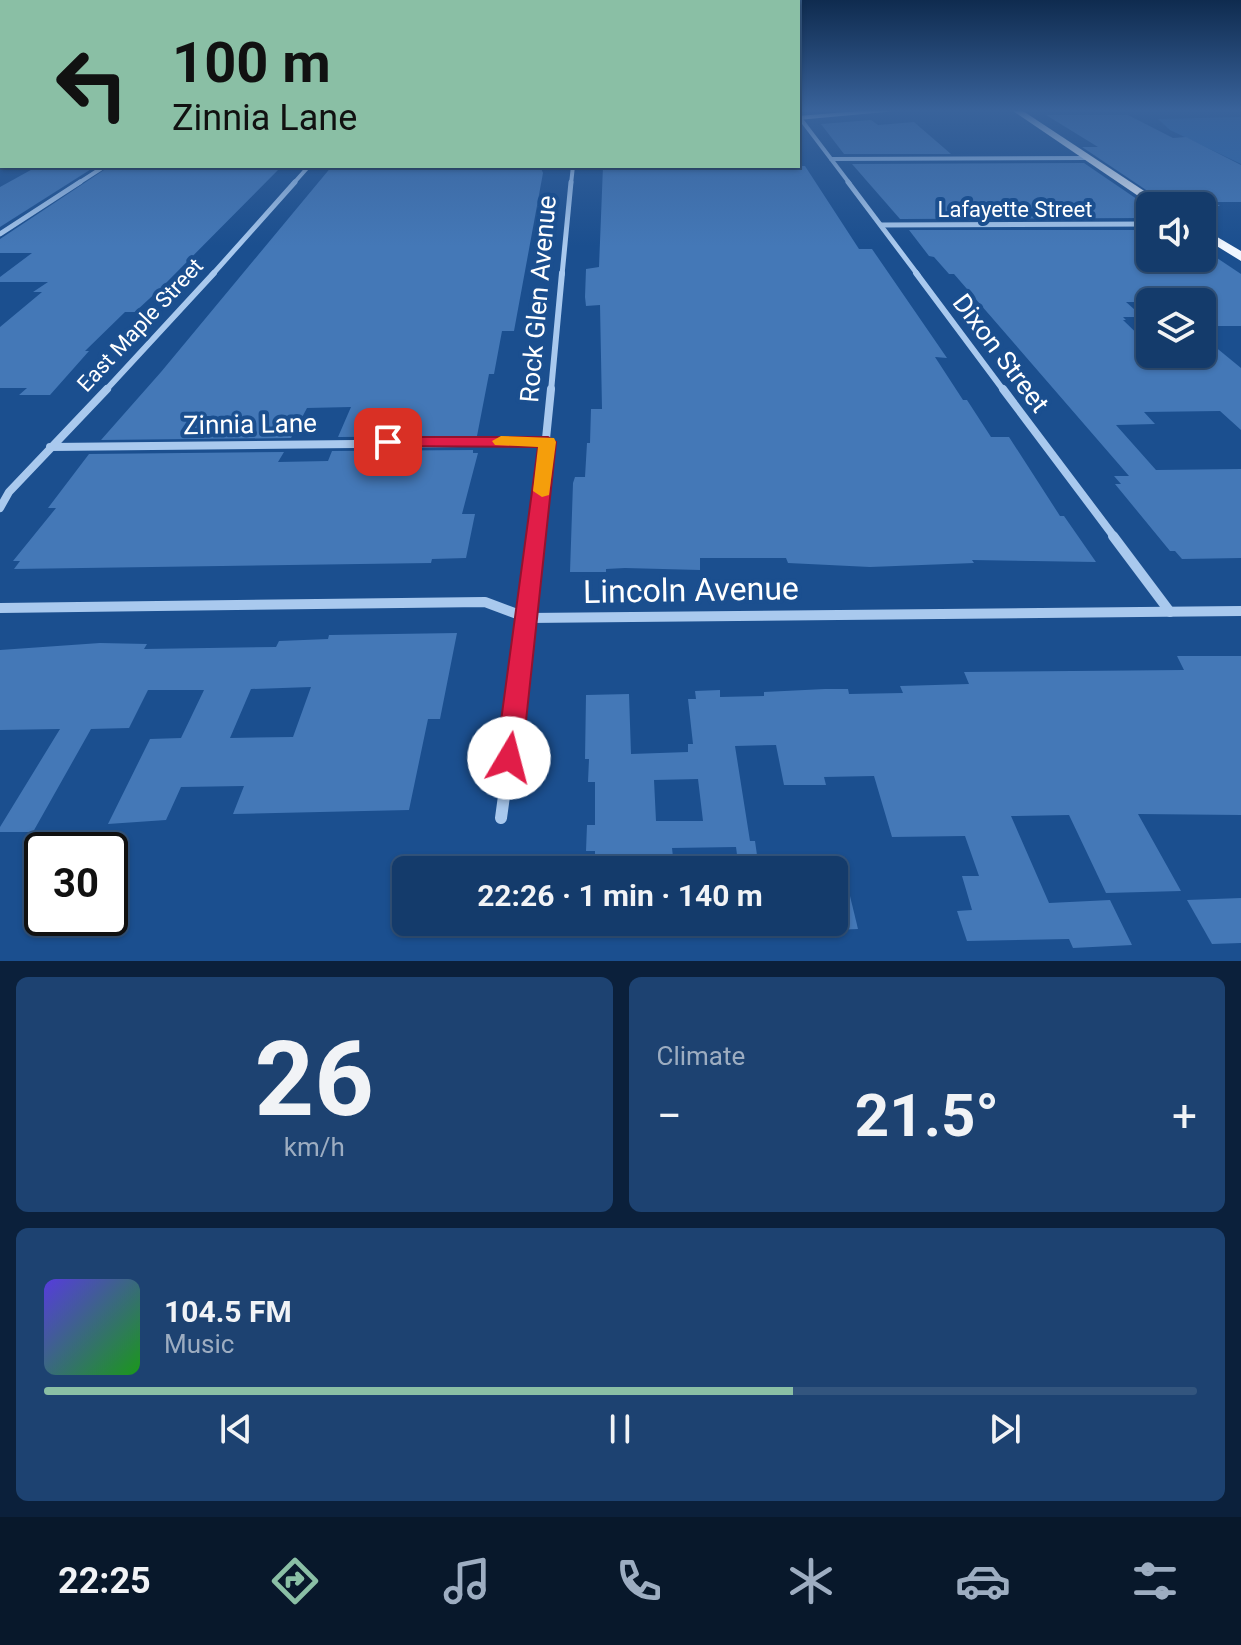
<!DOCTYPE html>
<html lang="en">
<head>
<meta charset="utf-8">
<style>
	body { margin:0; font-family:Roboto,sans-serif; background:#1d4271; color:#f1f3f6; height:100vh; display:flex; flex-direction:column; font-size:30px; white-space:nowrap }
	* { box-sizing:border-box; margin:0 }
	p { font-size:26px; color:#9dadc1 }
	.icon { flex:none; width:44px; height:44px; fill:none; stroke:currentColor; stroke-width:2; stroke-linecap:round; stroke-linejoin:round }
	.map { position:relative; height:961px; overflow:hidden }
	.drawer { display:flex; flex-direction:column; gap:16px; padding:16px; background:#0b203b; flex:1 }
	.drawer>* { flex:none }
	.hud { position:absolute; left:0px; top:0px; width:800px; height:168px; box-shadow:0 2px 6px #0004,0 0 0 2px #33557e; background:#8abfa5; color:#111; overflow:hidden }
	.buttons { position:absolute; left:1136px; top:192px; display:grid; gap:16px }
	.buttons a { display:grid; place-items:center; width:80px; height:80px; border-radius:12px; background:#143b6b; box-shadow:0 2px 6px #0004,0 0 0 2px #33557e; font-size:40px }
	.speed { position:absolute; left:24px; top:832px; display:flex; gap:16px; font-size:40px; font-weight:700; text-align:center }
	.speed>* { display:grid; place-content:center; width:104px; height:104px; border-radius:50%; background:#143b6b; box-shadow:0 2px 6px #0004,0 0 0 2px #33557e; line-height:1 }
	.speed .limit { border:4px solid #111; border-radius:12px; background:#fff; color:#111 }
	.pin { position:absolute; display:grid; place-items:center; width:68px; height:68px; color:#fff; margin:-34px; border-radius:16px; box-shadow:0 4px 12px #0006 }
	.me { position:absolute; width:88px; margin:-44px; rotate:8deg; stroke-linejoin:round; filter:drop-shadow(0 0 6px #0008) }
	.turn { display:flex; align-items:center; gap:28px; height:168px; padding:0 40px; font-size:36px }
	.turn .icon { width:104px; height:104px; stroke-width:2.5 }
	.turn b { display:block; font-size:56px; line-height:68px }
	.big { font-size:60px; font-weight:700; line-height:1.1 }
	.drawer .card { flex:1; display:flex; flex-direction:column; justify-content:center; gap:12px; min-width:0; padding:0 28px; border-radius:12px; background:#1d4271 }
	.drawer .dial { align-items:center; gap:0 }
	.dial b { font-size:104px; line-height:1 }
	.song { display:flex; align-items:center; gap:24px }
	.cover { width:96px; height:96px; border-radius:12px; background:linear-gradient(135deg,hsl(250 70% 55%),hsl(120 70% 35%)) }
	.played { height:8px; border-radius:4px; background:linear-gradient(90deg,#8abfa5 65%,#33557e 65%) }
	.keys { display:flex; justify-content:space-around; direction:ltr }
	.heat { display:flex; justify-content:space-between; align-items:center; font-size:44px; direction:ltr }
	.drawer .tiles { flex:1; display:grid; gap:16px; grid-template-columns:1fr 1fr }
	.card:last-child { grid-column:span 2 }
	.trip { position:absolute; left:392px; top:856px; width:456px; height:80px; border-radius:12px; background:#143b6b; box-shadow:0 2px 6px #0004,0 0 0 2px #33557e; font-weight:700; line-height:80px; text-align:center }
	.tabs { display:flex; height:128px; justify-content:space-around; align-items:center; background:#08182b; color:#9dadc1 }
	.tabs .icon { width:56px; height:56px }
	.tabs .active { color:#8abfa5 }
	.tabs b { font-size:36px; color:#f1f3f6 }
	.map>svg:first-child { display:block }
</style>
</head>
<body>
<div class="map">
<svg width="1241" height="961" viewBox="0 0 1241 961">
	<rect width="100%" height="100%" fill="#1b4f8f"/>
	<path fill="#2e69ad" d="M1241 117V164L1170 130 1158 119Z"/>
	<g fill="#4478b7" fill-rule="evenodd">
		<path d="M1046 115H1128L1173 138 1186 137 1241 165V202H1214L1220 206H1170L1082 147H1098Z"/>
		<path d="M871 120 878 125 914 122 951 154H844L821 124Z"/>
		<path d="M1084 163 1150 208V218L900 219 852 164Z"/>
		<path d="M38 166H96L0 227V187Z"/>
		<path d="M110 166H242L238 169 278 170 163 286 135 312H125L85 351H89L50 395H19L27 388H0V327L42 292H33L48 282H0V277L32 253H0V239Z"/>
		<path d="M332 166 541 168 543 173 514 331H502L494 374H489L477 436 338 437 351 407 307 408 291 438 101 440 161 372Z"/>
		<path d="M603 166H805L859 249H872L947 358 935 357 963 400H967L991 437H1009L1060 516H1064L1096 562 972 560 974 563 870 567 788 563 786 558H700V570L625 568 606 569V572H570L573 483 575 477H585L587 443H590L591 409H602L600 305 586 306 585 297 586 269 599 267Z"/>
		<path d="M909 230H1150V258H1180L1202 274V248L1241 274V326H1202V302H1126L1143 317H1123L1126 320H1123L1150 346V354H1159L1167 361H1194L1202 369V336L1241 368V430L1220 411 1144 412 1155 424 1116 425 1156 470 1241 469V558L1182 559 1175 551H1170L1115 484H1121L1114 476H1129L954 274H949L934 257 929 256Z"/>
		<path d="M473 450V453H478L462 514H475L466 558 432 559 431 563 14 569 20 561H13L56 508H48L89 454 284 452 278 462 328 461 332 451Z"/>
		<path d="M457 633 440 719H428L409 810 233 814 244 786 181 787 166 820 108 824 150 739 181 738 204 690H148L129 728 91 729 33 832H0V827L60 729 0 730V650L100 643 147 644 144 649 276 647 279 641 328 639 329 635ZM311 687 293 737 230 738 251 689Z"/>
		<path d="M1177 656H1241V815L1138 814 1181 891 1106 893 1069 815 1011 816 1049 903 1110 900 1132 945 1073 948 1069 939 967 941 957 911 972 910 962 876H979L965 836 892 837 874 776 824 777 826 785H784L776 745 735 746 750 841H755L758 862H738L736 847 672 848 673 857 595 858V851H586L587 825H595V782H588L589 759H585L586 695 629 694 631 754 688 752V744H693L688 699H696L695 691 720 690V697L764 696V692L825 689H848L849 694 903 693 900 686 969 684 964 672 1184 670ZM698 779 703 821H656L654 780Z"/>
		<path d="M842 863 858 929 834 930V864Z"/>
		<path d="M1241 898V943L1212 944 1187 900Z"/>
	</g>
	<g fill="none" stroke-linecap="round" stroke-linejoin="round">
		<g stroke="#a9c9ee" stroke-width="4">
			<path d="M800 118 850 184"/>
			<path d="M831 159 1087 158"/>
			<path d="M77 184 105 166"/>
			<path d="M293 184 309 166"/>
			<path d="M571 184 573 166"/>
		</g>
		<g stroke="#a9c9ee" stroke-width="5">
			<path d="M848 182 918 275"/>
			<path d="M881 225 1150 224"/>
			<path d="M0 234 80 182"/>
			<path d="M212 275 295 182"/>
			<path d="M562 275 571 182"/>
		</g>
		<g stroke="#a9c9ee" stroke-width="6">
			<path d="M916 273 1004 391"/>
			<path d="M105 391 214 273"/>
			<path d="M551 391 562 273"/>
		</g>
		<g stroke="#a9c9ee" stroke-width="8">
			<path d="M1003 389 1115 538"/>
			<path d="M50 447 548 442"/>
			<path d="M0 508 9 492 107 389"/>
			<path d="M536 538 551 389"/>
		</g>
		<g stroke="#a9c9ee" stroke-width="10">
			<path d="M1113 536 1170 612"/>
			<path d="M0 608 485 602 528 618 1241 611"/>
			<path d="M514 725 536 536"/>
		</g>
		<path stroke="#a9c9ee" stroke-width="12" d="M501 818 514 723"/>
		<g fill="#d6e6fa" fill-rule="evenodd">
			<path d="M859 111H896L798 120V116Z"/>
			<rect x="0" y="125" width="2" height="4"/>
		</g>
		<g fill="#f0f6ff" fill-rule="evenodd">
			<path d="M1013 111H1023L1167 206H1153Z"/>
			<path d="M1202 228 1241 251V261L1202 237Z"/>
		</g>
	</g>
	<linearGradient id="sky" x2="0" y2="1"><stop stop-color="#0f2b4f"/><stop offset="0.45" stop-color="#39639b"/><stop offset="1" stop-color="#39639b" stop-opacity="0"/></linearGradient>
	<rect width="1241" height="246" fill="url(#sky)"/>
	<path fill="#e11d48" stroke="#92132f" stroke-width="2" d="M388 437H548L556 442 522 758 518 767 509 770 500 767 496 758 538 447 382 446 379 442Z"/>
	<path fill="#f59e0b" d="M501 436 554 438 556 442 549 495 542 497 533 491 538 447 495 445 492 441Z"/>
	<g text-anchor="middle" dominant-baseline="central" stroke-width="8" stroke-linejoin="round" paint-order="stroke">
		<g font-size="22" fill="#fff" stroke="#1b4f8f">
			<text x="1015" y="209">Lafayette Street</text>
			<text transform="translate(140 325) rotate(-47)">East Maple Street</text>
		</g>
		<g font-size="26" fill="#fff" stroke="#1b4f8f">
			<text transform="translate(538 299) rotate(-85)">Rock Glen Avenue</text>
			<text transform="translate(1001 353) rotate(53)">Dixon Street</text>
			<text transform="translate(250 424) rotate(-1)">Zinnia Lane</text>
		</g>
		<g font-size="32" fill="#fff" stroke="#1b4f8f">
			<text transform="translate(691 590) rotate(-1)">Lincoln Avenue</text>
		</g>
	</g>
</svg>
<div class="buttons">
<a><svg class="icon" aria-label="sound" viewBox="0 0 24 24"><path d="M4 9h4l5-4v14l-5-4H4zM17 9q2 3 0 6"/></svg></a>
<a><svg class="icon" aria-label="layers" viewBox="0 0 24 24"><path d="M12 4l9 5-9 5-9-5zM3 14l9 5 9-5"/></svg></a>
</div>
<div class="speed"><div class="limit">30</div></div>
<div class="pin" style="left:388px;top:442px;background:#d93025"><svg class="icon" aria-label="arrive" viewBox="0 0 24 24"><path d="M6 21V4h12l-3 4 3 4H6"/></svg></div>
<svg class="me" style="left:509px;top:758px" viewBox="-20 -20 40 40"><circle r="19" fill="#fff"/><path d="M0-13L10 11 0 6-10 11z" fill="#e11d48"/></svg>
<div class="trip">22:26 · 1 min · 140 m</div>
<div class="hud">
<div class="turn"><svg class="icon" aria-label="left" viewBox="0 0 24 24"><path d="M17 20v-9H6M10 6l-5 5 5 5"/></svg><div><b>100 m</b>Zinnia Lane</div></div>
</div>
</div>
<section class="drawer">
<div class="tiles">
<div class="card dial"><b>26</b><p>km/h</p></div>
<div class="card"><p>Climate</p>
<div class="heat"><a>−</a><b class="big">21.5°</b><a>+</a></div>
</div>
<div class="card">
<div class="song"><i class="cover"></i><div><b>104.5 FM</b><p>Music</p></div></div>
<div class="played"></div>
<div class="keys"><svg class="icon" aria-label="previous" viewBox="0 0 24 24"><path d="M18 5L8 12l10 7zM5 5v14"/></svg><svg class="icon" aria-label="pause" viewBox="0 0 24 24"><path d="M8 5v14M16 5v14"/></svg><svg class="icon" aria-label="next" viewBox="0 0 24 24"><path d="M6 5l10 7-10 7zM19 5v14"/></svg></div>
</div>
</div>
</section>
<nav class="tabs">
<b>22:25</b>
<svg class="icon active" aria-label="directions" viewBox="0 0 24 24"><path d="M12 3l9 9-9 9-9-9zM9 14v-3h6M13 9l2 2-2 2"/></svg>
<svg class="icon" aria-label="music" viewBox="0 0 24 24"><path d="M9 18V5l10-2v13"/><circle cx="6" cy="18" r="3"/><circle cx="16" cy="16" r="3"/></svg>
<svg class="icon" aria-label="phone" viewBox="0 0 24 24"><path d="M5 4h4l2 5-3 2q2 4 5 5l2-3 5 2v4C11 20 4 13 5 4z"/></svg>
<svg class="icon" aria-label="climate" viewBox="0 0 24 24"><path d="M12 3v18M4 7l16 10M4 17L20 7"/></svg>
<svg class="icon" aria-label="car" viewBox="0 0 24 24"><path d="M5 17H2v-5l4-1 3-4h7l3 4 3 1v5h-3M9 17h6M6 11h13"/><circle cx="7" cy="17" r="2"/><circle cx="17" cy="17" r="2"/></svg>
<svg class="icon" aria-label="filters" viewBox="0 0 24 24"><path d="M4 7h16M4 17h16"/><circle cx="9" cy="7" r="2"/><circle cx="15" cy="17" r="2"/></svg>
</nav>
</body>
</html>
